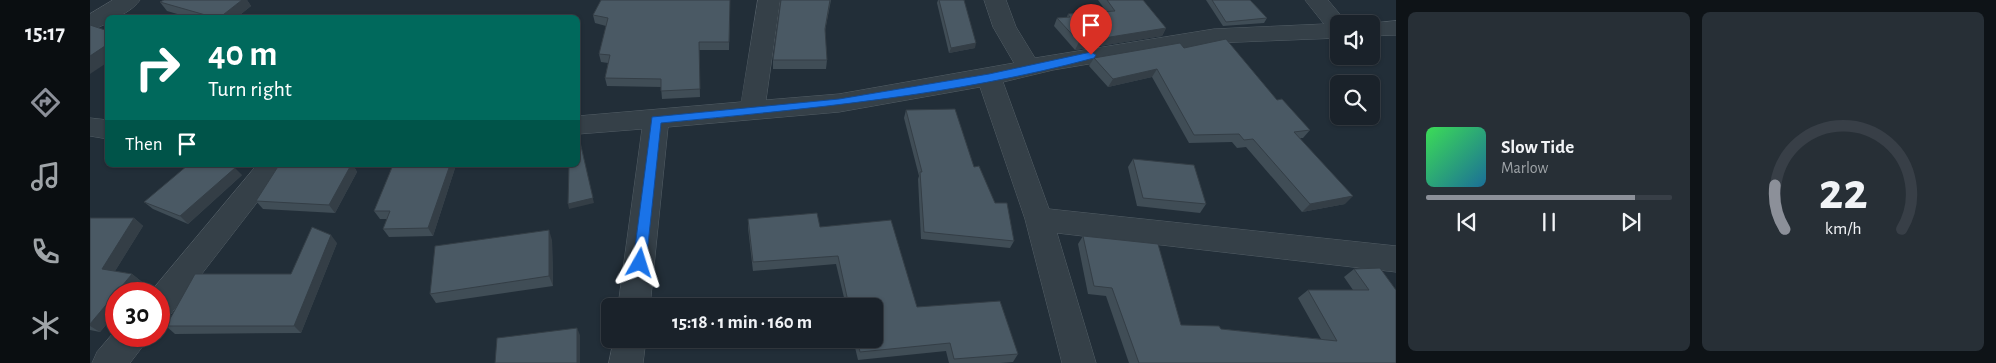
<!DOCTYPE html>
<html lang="en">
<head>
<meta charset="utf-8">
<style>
	body { margin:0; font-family:"Alegreya Sans",sans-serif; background:#272f36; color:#f1f3f6; height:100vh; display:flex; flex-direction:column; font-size:19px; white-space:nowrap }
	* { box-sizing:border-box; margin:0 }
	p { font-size:16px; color:#9fa4a8 }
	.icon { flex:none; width:28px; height:28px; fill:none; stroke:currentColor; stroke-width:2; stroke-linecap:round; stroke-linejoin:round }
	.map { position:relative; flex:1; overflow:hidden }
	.side { display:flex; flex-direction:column; gap:12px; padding:12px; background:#0e1317; width:600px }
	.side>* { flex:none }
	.top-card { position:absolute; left:15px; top:15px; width:475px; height:152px; border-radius:8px; box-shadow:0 1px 4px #0004,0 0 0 1px #383f47; background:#00695c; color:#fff; overflow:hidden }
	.fabs { position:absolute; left:1240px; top:15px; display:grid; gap:10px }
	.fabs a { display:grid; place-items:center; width:50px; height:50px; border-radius:8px; background:#1a222a; box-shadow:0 1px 4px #0004,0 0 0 1px #383f47; font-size:25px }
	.speed { position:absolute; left:15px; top:282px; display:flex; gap:10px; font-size:25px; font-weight:700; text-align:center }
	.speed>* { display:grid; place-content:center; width:65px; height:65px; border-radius:50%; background:#1a222a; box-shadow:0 1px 4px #0004,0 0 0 1px #383f47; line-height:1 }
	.speed .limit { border:8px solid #d22; background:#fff; color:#111 }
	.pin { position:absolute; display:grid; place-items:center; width:42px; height:42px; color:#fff; margin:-51px -21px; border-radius:50% 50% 50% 0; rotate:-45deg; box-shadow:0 0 5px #0007 }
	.pin .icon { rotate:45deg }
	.me { position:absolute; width:55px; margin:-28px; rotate:6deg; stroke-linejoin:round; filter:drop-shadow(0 0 4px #0008) }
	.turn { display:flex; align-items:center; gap:18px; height:105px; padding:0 20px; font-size:22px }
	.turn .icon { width:65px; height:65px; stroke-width:2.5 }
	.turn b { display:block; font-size:35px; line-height:42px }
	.then { display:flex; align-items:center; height:48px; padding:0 20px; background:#0003; gap:10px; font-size:19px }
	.side .widget { flex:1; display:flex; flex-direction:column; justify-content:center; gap:8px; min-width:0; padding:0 18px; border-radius:8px; background:#272f36 }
	.side .dial { align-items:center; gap:0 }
	.dial svg { height:130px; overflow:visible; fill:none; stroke:#383f47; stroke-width:7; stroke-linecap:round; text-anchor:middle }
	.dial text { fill:#f1f3f6; stroke:none }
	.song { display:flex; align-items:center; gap:15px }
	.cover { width:60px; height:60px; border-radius:8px; background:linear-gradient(135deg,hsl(130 70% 55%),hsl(200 70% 35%)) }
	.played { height:5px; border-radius:2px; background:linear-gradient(90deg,#8c9099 85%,#383f47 85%) }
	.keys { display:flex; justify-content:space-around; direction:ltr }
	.side .tiles { flex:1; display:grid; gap:12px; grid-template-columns:repeat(2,1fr) }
	.trip { position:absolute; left:511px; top:298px; width:282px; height:50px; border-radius:8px; background:#1a222a; box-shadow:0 1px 4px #0004,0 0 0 1px #383f47; font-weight:700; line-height:50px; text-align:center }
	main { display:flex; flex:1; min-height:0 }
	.tabs { display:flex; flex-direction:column; width:90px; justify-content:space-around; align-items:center; background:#0a0e11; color:#9fa4a8 }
	.tabs .icon { width:35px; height:35px }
	.tabs .on { color:#8c9099 }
	.tabs b { font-size:22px; color:#f1f3f6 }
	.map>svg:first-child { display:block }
</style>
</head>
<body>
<main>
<nav class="tabs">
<b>15:17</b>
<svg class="icon on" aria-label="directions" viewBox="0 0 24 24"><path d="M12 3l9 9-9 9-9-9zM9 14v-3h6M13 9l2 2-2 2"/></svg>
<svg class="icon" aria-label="music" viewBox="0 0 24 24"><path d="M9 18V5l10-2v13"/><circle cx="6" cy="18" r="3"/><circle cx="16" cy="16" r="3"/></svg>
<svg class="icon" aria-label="phone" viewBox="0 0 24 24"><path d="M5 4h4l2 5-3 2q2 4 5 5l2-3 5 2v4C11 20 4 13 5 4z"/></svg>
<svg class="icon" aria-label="climate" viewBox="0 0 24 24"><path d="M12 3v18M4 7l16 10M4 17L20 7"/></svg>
</nav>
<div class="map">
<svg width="1306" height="363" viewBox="0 0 1306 363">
	<rect width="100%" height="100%" fill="#222e38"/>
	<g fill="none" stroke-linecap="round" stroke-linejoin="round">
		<defs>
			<g id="street">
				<path d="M23 0H50C43 10 29 18 18 18V23L0 31V14Z"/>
				<path d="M668 0H690L676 100 749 94 924 63 903 27 894 0H916L926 27 945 58 1124 29 1234 24 1215 0H1238L1258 24H1249V38L1124 43 963 70 913 82 959 209 1306 246V272L967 233 1006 363H972L935 219 890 87 749 112 578 127 560 306H528L552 129 488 134V116L651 102Z"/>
				<path d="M1306 21V35L1281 36V24H1273Z"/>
				<path d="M0 118 18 120V139L0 136Z"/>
				<path d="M167 165H196L80 315 69 319V294H59Z"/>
				<path d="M26 330V336H58L53 346 40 363H2L7 352Z"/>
				<path d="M524 339H556L553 363H519Z"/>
			</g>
		</defs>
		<use href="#street" stroke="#535e66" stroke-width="1"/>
		<use href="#street" fill="#354048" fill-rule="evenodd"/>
	</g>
	<g fill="#404d56">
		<path d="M74 0H157L161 6 146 18H101L77 11 70 2Z"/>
		<path d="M640 0 639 50H609L610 97 572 99 571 87 517 86 515 78 518 63 511 62 509 54 516 26 505 23 503 15Z"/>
		<path d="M691 0H741L735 31 737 60 736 69H683V60Z"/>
		<path d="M848 0H874L885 48 859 53 847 3Z"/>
		<path d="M1008 0H1053L1076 28 1072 36 985 50 964 26 967 18 977 17 978 14 1016 11Z"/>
		<path d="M1116 0H1160L1177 18 1174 23 1133 26Z"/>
		<path d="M1094 48 1187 100 1220 130 1213 138H1210L1255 204 1212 212 1156 147 1147 148 1142 142 1099 143 1062 77 1018 87 999 66 1004 58Z"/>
		<path d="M816 110 884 167 905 203 924 241 920 248 831 239 828 179 829 176 814 118Z"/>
		<path d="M1043 159 1116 204 1110 213 1047 206 1038 167Z"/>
		<path d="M189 165H263L267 172 245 213 173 209 166 201Z"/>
		<path d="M303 165H366L343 236 299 237 293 229 297 219H290L284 211Z"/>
		<path d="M152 175 98 224 63 209 54 202Z"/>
		<path d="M0 218H44L53 226 25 271 42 274 52 282 10 332 0 330Z"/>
		<path d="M658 219 730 227 827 307 928 354 923 362 910 363H859L856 351 768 360 763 339H785V306H756L746 264 663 271 658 228Z"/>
		<path d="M993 236 1091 325 1231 339 1208 298 1218 290H1263L1254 277 1264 269 1306 290V363H1039L1016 296 998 294 988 244Z"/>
		<path d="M462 240 463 286 346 303 340 294Z"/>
		<path d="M247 243 211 333 85 334 76 326 201 274Z"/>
	</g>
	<g fill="#343e46">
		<path d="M152 0H157L161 6 146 18H129Z"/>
		<path d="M1076 28 1072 36 985 50 989 42Z"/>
		<path d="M886 43 885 48 859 53 861 48Z"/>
		<path d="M18 44V62L0 74V56Z"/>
		<path d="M1067 69 1062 77 1018 87 1023 79Z"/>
		<path d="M488 133 504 203 479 209 478 204Z"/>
		<path d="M261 165H263L267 172 245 213 239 205Z"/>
		<path d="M360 165H366L343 236 338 228Z"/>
		<path d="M145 168 152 175 98 224 90 216Z"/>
		<path d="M1263 196 1255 204 1212 212 1220 204Z"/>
		<path d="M44 218 53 226 22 276 12 269Z"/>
		<path d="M459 230 462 240 463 286 459 276Z"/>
		<path d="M241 235 247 243 211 333 204 326Z"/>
		<path d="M42 274 52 282 42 294H26V312L10 332 0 326V324Z"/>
		<path d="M487 328 490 335V363H487Z"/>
	</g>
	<g fill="#4a5964" stroke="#343e46">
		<path d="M74 0H152L129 18H126L70 2Z"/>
		<path d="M511 0H640L639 42H609L610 89 571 91V79L515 78 520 55 509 54 518 18 503 15Z"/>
		<path d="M691 0H740L735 29 737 60H683Z"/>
		<path d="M849 0H874L886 43 861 48Z"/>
		<path d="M1017 0H1053L1076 28 989 42 967 18 980 17 978 14 1025 11Z"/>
		<path d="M1122 0H1160L1177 18 1136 22Z"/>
		<path d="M0 25 18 31V44L0 56Z"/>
		<path d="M1136 39 1187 100 1192 99 1220 130 1204 132 1263 196 1220 204 1163 139 1154 140 1149 134 1104 135 1067 69 1023 79 1004 58 1090 43 1094 48Z"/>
		<path d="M865 109 884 167 889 166 905 203H917L924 241 834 232 830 172H832L816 110Z"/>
		<path d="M488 133 503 198 478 204 479 165H488Z"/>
		<path d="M1043 159 1104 165 1116 204 1053 198Z"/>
		<path d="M98 165H138L145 168 90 216 54 202Z"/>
		<path d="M189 165H261L239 205 166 201Z"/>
		<path d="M303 165H360L338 228 293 229 300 211H284Z"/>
		<path d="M727 213 730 227 801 220 827 307 910 301 928 354 864 359 860 343 770 352 767 339H785V306H759L748 256 663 262 658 219Z"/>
		<path d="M0 218H44L12 269 42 274 0 324Z"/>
		<path d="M222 227 241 235 204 326H76L105 274H201Z"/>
		<path d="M459 230V276L340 294 345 246Z"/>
		<path d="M993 236 1068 244 1091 325 1129 326 1131 329 1247 341 1218 290H1279L1264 269 1290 268 1306 290V363H1049L1022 288 1004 286Z"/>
		<path d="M487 328V363H405L407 338Z"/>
	</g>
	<path fill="#1a73e8" stroke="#114b97" d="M1001 52 1006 55 1004 58C863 96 716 109 571 123L556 263 550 268 543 263 562 117 749 99 899 74Z"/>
</svg>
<div class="fabs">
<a><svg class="icon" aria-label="sound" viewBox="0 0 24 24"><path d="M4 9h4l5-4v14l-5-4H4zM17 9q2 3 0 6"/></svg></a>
<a><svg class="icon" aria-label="search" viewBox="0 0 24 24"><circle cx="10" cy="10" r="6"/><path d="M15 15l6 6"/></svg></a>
</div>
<div class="speed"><div class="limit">30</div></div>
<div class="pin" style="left:1001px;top:55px;background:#d93025"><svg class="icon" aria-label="arrive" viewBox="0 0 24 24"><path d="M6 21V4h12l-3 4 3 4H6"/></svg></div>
<svg class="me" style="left:550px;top:263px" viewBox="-20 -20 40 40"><path d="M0-17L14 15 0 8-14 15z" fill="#1a73e8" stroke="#fff" stroke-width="4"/></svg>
<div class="trip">15:18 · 1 min · 160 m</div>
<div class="top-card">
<div class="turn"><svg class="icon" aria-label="right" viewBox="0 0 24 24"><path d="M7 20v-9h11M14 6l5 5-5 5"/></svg><div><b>40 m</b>Turn right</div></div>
<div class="then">Then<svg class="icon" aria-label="arrive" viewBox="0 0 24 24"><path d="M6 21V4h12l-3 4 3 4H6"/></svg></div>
</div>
</div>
<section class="side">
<div class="tiles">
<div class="widget">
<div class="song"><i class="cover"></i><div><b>Slow Tide</b><p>Marlow</p></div></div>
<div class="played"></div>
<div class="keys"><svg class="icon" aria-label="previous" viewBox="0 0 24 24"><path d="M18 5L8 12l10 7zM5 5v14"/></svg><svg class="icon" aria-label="pause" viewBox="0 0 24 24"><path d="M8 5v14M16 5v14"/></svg><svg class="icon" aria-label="next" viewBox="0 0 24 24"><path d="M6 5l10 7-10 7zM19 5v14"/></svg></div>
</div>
<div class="widget dial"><svg viewBox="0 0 100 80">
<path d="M14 69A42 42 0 1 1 86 69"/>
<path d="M14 69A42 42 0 0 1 8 42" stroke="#8c9099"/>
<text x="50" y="56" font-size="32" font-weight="700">22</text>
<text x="50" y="72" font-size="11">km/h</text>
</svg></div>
</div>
</section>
</main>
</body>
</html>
